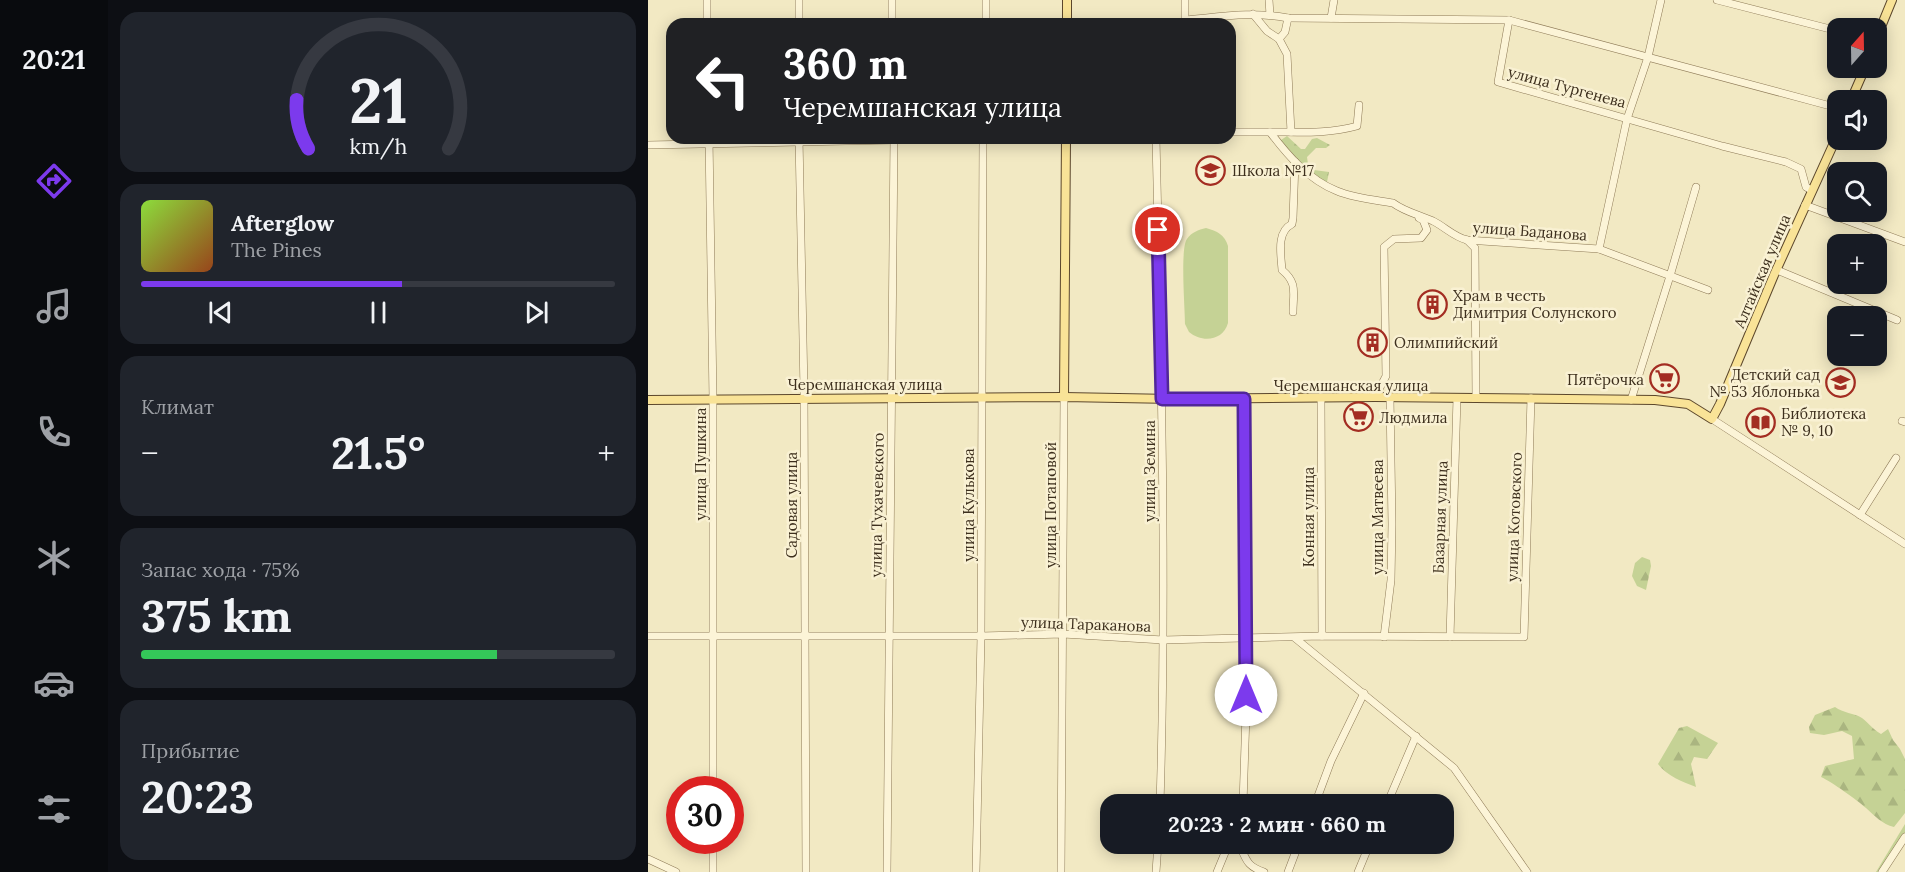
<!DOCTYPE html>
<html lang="ru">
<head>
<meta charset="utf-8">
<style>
	body { margin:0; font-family:Lora,serif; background:#20242c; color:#f1f3f6; height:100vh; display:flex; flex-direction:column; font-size:22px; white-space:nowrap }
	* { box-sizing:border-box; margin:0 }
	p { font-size:20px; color:#9ea1a6 }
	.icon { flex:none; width:33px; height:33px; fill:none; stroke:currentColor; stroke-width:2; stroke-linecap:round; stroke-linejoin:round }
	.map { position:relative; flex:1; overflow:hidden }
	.drawer { display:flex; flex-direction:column; gap:12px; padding:12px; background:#0d0f14; width:540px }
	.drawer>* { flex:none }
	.banner { position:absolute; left:18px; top:18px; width:570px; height:126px; border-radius:18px; box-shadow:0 3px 15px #0003; background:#202124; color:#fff; overflow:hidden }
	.needle { width:39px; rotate:20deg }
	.controls { position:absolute; left:1179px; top:18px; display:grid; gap:12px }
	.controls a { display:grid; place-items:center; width:60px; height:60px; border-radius:12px; background:#171b24; box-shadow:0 3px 15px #0003; font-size:30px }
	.speed { position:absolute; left:18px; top:776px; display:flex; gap:12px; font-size:30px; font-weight:700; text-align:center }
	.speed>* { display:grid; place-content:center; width:78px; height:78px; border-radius:50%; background:#171b24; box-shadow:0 3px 15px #0003; line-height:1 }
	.speed .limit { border:9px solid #d22; background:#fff; color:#111 }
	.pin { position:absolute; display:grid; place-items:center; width:51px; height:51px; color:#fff; margin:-26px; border:3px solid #fff; border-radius:50%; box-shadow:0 2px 6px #0007 }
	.me { position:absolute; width:66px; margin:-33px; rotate:0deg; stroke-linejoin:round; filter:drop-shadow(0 0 4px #0008) }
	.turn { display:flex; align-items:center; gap:21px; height:126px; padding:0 18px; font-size:27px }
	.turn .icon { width:78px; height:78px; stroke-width:2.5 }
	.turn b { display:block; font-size:42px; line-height:51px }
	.big { font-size:45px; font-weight:800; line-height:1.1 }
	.drawer .widget { flex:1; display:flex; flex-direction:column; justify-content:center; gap:9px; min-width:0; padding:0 21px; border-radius:18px; background:#20242c }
	.drawer .dial { align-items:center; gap:0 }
	.dial svg { height:156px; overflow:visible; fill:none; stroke:#363941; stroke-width:7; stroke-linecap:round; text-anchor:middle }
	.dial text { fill:#f1f3f6; stroke:none }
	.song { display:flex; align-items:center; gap:18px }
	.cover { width:72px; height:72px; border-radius:9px; background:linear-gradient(135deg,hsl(90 70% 55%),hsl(20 70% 35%)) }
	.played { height:6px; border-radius:3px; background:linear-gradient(90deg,#7c3aed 55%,#363941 55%) }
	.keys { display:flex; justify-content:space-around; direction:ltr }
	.heat { display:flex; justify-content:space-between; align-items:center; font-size:33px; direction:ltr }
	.charge { height:9px; border-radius:4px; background:linear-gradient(90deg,#34c759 75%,#363941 0) }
	.trip { position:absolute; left:452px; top:794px; width:354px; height:60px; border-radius:18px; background:#171b24; box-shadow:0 3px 15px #0003; font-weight:800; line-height:60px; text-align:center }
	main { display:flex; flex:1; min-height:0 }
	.dock { display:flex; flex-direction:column; width:108px; justify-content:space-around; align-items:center; background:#090b0e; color:#9ea1a6 }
	.dock .icon { width:42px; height:42px }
	.dock .on { color:#7c3aed }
	.dock b { font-size:27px; color:#f1f3f6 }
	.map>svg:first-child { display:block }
</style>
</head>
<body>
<main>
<nav class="dock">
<b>20:21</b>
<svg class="icon on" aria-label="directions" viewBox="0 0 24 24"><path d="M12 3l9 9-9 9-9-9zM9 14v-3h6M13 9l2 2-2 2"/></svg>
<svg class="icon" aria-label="music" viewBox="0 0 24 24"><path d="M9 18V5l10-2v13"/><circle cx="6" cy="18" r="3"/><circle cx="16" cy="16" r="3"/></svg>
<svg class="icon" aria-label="phone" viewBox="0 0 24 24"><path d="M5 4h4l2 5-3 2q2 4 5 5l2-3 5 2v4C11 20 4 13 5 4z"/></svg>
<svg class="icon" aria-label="climate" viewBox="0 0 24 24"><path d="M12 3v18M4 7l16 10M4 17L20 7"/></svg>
<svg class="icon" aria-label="car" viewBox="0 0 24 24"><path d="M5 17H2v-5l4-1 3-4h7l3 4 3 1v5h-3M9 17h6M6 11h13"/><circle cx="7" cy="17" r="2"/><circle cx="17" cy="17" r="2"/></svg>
<svg class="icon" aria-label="filters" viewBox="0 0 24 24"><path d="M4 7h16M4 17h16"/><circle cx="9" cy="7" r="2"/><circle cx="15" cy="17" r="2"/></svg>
</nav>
<section class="drawer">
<div class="widget dial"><svg viewBox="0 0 100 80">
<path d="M14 69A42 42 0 1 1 86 69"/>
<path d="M14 69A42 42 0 0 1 8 44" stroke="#7c3aed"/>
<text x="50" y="56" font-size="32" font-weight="700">21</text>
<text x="50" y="72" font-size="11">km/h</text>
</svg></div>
<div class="widget">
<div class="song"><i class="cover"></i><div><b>Afterglow</b><p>The Pines</p></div></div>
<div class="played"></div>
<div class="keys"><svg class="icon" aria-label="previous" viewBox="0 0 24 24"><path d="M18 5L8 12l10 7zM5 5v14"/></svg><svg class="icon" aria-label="pause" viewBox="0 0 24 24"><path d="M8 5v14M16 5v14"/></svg><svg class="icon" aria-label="next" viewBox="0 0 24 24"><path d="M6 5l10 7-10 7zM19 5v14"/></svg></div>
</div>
<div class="widget"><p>Климат</p>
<div class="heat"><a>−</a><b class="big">21.5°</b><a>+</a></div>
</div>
<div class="widget"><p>Запас хода · 75%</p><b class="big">375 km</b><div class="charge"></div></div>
<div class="widget"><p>Прибытие</p><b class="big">20:23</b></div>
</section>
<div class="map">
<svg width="1257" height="872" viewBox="0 0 1257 872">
	<defs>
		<pattern id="forest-firs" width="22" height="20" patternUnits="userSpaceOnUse" patternTransform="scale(1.5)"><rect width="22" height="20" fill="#c5d295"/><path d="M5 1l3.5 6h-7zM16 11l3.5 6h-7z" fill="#aab580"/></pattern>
	</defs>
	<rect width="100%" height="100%" fill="#f2e9c3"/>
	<g fill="url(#forest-firs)">
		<path d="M639 136 653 149H657L664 139 669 138 682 145 678 148H668L659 157 660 164 666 170 681 172 679 182 670 179 633 143V140Z"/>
		<path d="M994 557 1002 560 1003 566 998 590 989 586 984 576 987 563Z"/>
		<path d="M1187 707C1195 713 1206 713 1214 718 1221 723 1224 729 1233 734L1240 729 1245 740 1252 749 1257 759V813L1246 827C1234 824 1227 816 1218 808 1209 800 1184 782 1173 777L1177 766 1206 759 1204 736 1194 731 1176 735 1162 733 1161 727 1167 715Z"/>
		<path d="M1039 726 1070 743 1059 759 1046 757 1043 764 1048 787C1035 782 1019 776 1010 764L1031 728Z"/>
		<path d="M1257 824V834L1232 872H1228Z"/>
	</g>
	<path fill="#c5d295" d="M558 228C569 231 577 235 580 246V323C575 341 554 343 541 332L537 324C537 309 532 248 539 239 544 232 550 230 558 228Z"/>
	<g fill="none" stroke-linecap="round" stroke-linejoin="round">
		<defs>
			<g id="minor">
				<path d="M59 0V24"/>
				<path d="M151 0V24"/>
				<path d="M244 0V24"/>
				<path d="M537 0V21"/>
				<path d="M621 0 622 15"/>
				<path d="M1069 0 1190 31"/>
				<path d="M605 14 619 31 631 39 639 54 643 132"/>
				<path d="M683 18 686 0"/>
				<path d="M537 20C571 17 606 11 640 18L861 20 1190 108"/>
				<path d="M861 20 850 82 1074 146 1138 162 1153 169 1158 187 1163 190"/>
				<path d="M338 24V0"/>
				<path d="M631 39 637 32 640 18"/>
				<path d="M582 132H622C640 156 661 180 689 191 706 198 727 200 745 203 757 212 772 215 785 221 797 227 806 237 819 240L951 249 1060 290"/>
				<path d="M622 132C652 132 680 134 709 126L711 105"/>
				<path d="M61 138 65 399V789"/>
				<path d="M151 138 156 391 158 872"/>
				<path d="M508 138C513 360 519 582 512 804"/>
				<path d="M0 145 342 138"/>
				<path d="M1157 205 1257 242"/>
				<path d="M819 240 827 248 828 398"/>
				<path d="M951 249 979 119 1000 57 1013 0"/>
				<path d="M1129 270 1249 320"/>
				<path d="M645 312C645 293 650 283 634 270 633 255 628 232 644 224L645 218 647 162"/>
				<path d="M673 397 674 636"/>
				<path d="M727 397 738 376 736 247 746 239 773 238 779 230 775 220 771 218"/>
				<path d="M983 400 1022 276 1048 187"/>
				<path d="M1064 419 1257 544"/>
				<path d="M1254 421 1257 422"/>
				<path d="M1212 515 1248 458"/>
				<path d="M0 636H333L415 634 515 640 674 636 876 637 883 398"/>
				<path d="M736 637 743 580 744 524 742 398"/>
				<path d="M802 637 809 398"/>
				<path d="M647 638 806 768 879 872"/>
				<path d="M595 804 598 714 596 399"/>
				<path d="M667 804 683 761 716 693"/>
				<path d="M739 804 768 736"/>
				<path d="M590 843C599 858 596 865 616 872"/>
				<path d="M0 859 28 872"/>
				<path d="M65 872V840"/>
				<path d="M239 872 246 138"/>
				<path d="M328 872 333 636 335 138"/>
				<path d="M413 872 416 397"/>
				<path d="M508 872 510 843"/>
				<path d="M569 872 581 843"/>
				<path d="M640 872 651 843"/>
				<path d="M710 872 722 843"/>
				<path d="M1234 872 1257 837"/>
			</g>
			<g id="major">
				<path d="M419 24V0"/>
				<path d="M1228 39 1244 0"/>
				<path d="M1203 100 1217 68"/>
				<path d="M416 397 418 138"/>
				<path d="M0 400 416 397 525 399 727 397 1007 400 1040 404 1064 419 1072 404 1126 275 1190 134"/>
			</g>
		</defs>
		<use href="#minor" stroke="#8e7a57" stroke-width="8"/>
		<use href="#major" stroke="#5c472c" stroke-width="10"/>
		<use href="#minor" stroke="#fcf4d7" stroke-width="7"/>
		<use href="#major" stroke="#f9e397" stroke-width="8"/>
	</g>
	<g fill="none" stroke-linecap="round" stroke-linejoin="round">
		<defs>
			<path id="route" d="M510 230 514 399H596L598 695"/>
		</defs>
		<use href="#route" stroke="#51269a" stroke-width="15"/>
		<use href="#route" stroke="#7c3aed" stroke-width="10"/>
	</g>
	<defs>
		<symbol id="school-ring" viewBox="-11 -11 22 22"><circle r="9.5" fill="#f9f1d3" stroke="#a32d22" stroke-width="1.5"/><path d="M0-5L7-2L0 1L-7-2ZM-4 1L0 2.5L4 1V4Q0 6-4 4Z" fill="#a32d22"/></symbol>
		<symbol id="building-ring" viewBox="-11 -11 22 22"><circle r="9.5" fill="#f9f1d3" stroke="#a32d22" stroke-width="1.5"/><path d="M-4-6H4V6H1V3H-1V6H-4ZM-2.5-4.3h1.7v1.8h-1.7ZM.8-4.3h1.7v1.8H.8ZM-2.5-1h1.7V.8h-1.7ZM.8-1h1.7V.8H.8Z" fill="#a32d22"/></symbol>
		<symbol id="supermarket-ring" viewBox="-11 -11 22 22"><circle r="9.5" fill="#f9f1d3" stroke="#a32d22" stroke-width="1.5"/><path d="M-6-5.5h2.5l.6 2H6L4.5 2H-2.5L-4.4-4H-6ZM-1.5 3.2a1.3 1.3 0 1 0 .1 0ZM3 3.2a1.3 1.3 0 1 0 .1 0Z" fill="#a32d22"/></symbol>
		<symbol id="library-ring" viewBox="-11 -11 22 22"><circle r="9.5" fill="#f9f1d3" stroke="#a32d22" stroke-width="1.5"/><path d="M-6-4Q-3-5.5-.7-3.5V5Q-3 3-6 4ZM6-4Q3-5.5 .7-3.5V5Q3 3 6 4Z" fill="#a32d22"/></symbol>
	</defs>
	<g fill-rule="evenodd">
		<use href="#school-ring" x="546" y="154" width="33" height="33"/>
		<use href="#building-ring" x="768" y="288" width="33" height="33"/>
		<use href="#building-ring" x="708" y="326" width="33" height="33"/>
		<use href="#supermarket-ring" x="1000" y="362" width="33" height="33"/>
		<use href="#school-ring" x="1176" y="366" width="33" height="33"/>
		<use href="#supermarket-ring" x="694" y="400" width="33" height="33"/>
		<use href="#library-ring" x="1096" y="406" width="33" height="33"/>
	</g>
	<g text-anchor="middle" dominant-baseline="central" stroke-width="5" stroke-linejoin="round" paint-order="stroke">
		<g font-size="15" fill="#3d2f1d" stroke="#f9f1d3">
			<text transform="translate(919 87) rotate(15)">улица Тургенева</text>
			<text transform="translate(882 231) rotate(4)">улица Баданова</text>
			<text transform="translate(1114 271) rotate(-67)">Алтайская улица</text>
			<text x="217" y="384">Черемшанская улица</text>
			<text x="703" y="385">Черемшанская улица</text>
			<text transform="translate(52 464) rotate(-90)">улица Пушкина</text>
			<text transform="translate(501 471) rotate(-90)">улица Земина</text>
			<text transform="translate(143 505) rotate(-90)">Садовая улица</text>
			<text transform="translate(229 505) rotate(-89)">улица Тухачевского</text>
			<text transform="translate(320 505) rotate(-90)">улица Кулькова</text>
			<text transform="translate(402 505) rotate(-90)">улица Потаповой</text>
			<text transform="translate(660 517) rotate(-90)">Конная улица</text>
			<text transform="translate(729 517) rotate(-90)">улица Матвеева</text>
			<text transform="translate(792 517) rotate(-88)">Базарная улица</text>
			<text transform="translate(866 517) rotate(-88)">улица Котовского</text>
			<text transform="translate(438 624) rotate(2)">улица Тараканова</text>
		</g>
		<g font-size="15" fill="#3d2f1d" stroke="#f9f1d3" text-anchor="start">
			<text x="584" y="170">Школа №17</text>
			<text x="805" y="295">Храм в честь<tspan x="805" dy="17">Димитрия Солунского</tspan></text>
			<text x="746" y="342">Олимпийский</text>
			<text x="1172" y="374" text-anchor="end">Детский сад<tspan x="1172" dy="17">№ 53 Яблонька</tspan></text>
			<text x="996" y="379" text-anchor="end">Пятёрочка</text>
			<text x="1133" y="413">Библиотека<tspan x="1133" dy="17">№ 9, 10</tspan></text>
			<text x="731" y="417">Людмила</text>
		</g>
	</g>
</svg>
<div class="controls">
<a><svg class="needle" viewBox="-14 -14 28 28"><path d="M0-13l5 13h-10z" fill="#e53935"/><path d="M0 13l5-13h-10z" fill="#9ea1a6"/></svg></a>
<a><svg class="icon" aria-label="sound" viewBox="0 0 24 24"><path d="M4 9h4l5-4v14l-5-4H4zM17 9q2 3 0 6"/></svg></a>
<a><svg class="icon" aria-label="search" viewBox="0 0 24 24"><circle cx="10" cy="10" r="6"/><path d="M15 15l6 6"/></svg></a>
<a>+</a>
<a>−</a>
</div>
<div class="speed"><div class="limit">30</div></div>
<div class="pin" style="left:510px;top:230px;background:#d93025"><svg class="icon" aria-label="arrive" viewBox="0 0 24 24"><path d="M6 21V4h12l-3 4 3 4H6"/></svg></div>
<svg class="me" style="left:598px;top:695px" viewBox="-20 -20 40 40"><circle r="19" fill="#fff"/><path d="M0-13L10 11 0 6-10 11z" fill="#7c3aed"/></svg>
<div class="trip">20:23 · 2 мин · 660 m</div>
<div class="banner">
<div class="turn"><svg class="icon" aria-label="left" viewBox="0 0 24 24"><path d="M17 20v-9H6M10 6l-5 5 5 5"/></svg><div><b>360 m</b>Черемшанская улица</div></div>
</div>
</div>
</main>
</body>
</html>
